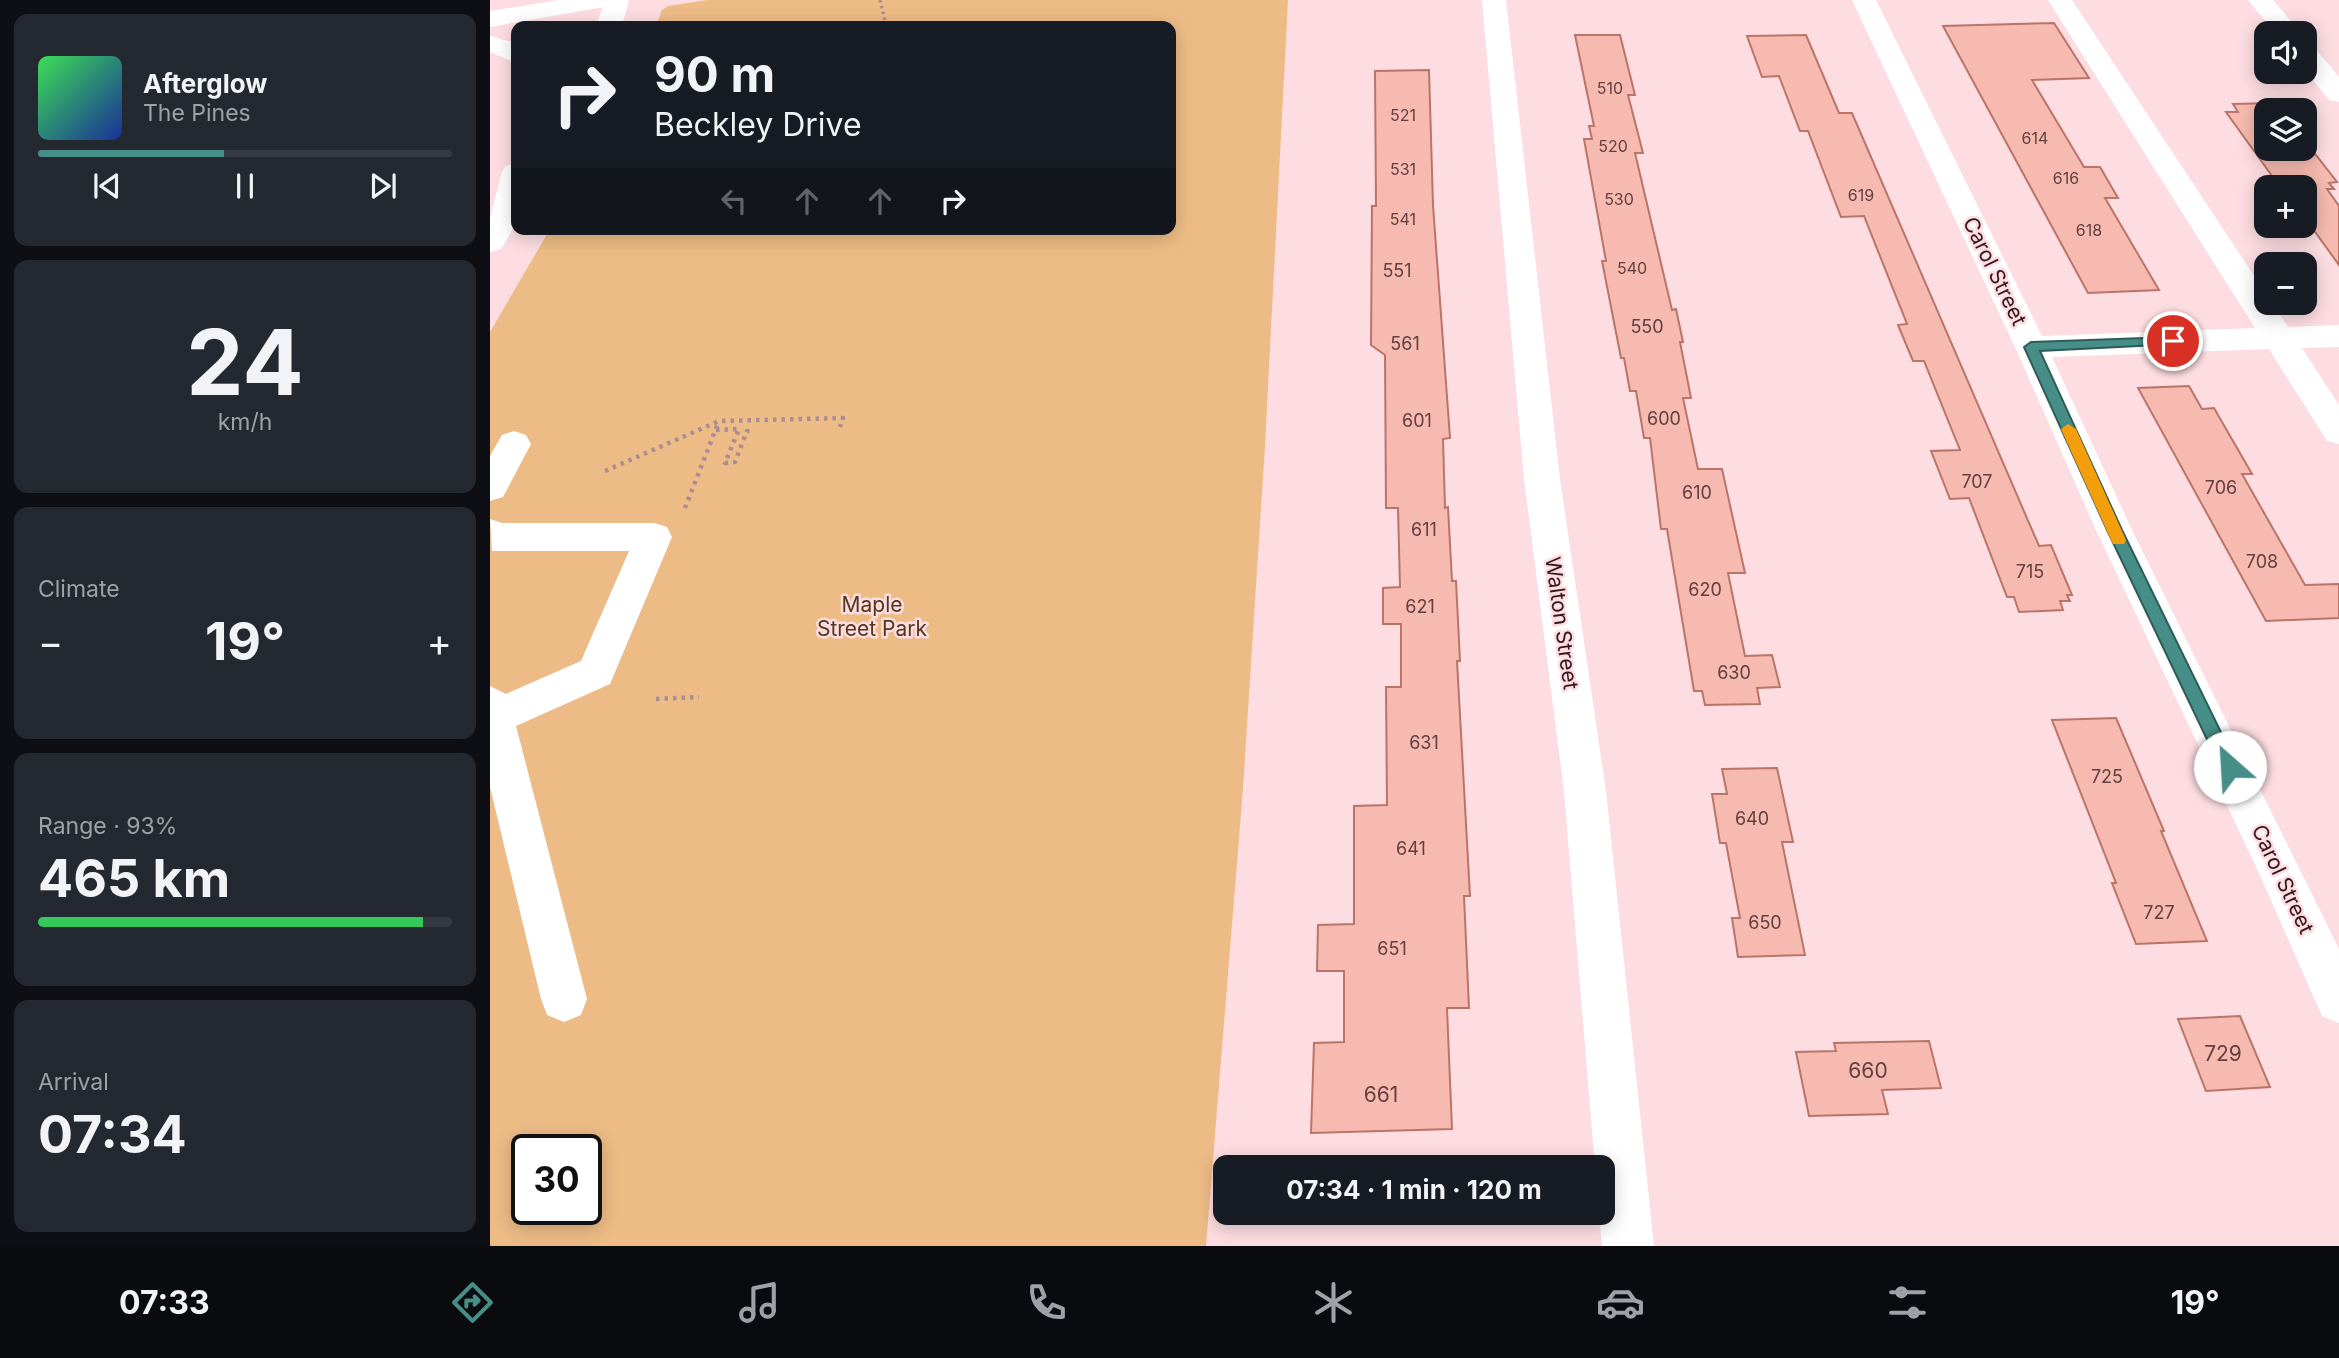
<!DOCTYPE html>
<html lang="en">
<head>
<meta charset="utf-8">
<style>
	body { margin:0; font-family:Inter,sans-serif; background:#242831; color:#f1f3f6; height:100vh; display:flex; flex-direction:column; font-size:26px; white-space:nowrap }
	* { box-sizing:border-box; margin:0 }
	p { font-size:23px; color:#9ea1a6 }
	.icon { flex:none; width:38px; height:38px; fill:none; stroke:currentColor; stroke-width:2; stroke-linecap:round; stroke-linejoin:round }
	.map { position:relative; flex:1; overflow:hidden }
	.details { display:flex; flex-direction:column; gap:14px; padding:14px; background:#0d0f14; width:490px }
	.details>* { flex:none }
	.top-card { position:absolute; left:21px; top:21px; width:665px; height:214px; border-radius:14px; box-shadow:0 4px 18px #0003; background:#171b24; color:#f1f3f6; overflow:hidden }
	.fabs { position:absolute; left:1764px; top:21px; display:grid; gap:14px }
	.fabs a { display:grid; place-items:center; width:63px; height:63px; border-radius:14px; background:#171b24; box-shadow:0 4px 18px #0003; font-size:35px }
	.speed { position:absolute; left:21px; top:1134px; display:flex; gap:14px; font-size:35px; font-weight:700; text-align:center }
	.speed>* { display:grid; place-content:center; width:91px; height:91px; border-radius:50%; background:#171b24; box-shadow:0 4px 18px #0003; line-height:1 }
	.speed .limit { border:4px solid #111; border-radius:10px; background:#fff; color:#111 }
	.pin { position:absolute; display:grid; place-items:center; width:60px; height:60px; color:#fff; margin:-30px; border:4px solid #fff; border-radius:50%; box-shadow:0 2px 7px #0007 }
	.me { position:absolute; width:77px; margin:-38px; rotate:334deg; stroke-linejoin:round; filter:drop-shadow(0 0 5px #0008) }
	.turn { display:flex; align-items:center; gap:24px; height:147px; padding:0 28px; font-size:32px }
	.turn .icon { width:91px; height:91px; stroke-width:2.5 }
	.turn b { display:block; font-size:49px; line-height:60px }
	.lanes { display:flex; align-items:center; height:66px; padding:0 28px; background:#0003; justify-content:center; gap:35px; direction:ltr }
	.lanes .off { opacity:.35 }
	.big { font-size:52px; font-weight:700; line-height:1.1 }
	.details .widget { flex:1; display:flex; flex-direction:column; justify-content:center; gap:10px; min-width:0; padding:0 24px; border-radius:14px; background:#242831 }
	.details .dial { align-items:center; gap:0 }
	.dial b { font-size:91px; line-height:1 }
	.song { display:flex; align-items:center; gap:21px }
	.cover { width:84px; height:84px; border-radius:10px; background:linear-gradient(135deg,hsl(130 70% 55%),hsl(230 70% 35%)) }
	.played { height:7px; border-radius:4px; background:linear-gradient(90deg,#478e88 45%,#363941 45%) }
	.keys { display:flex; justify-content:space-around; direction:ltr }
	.heat { display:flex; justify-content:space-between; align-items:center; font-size:38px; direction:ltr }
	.charge { height:10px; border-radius:5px; background:linear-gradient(90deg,#34c759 93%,#363941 0) }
	.trip { position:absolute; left:723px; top:1155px; width:402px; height:70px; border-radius:14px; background:#171b24; box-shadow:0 4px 18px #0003; font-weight:700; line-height:70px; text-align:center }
	.tab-bar { display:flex; height:112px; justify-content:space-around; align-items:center; background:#090b0e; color:#9ea1a6 }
	.tab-bar .icon { width:49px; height:49px }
	.tab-bar .on { color:#478e88 }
	.tab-bar b { font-size:32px; color:#f1f3f6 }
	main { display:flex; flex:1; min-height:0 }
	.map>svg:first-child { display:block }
</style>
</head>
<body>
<main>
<section class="details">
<div class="widget">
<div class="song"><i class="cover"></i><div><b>Afterglow</b><p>The Pines</p></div></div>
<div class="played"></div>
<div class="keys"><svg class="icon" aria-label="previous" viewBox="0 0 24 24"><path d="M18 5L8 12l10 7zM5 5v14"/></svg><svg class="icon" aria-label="pause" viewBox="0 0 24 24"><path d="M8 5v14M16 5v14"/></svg><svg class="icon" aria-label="next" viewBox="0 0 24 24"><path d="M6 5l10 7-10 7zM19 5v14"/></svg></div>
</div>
<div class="widget dial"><b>24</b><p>km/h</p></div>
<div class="widget"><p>Climate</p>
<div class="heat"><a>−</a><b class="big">19°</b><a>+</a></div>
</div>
<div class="widget"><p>Range · 93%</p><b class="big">465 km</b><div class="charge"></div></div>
<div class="widget"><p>Arrival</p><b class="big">07:34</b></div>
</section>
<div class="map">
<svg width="1849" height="1246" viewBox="0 0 1849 1246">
	<rect width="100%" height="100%" fill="#fddde1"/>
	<path fill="#edbc86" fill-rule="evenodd" d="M217 0H798L775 446 753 789 716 1246H0V332L60 229H681V26H166L172 10 178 6ZM37 1150H96V1209H37Z"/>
	<g fill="#f6bab0" stroke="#ba746a" stroke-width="2">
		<path d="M1564 23 1599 78 1542 80 1594 167H1610L1628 198H1615L1669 290 1598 293 1453 26Z"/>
		<path d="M1085 35H1130L1145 95H1138L1153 153H1145L1182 310 1186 309 1193 342H1190L1201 398H1193L1208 469H1232L1255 573H1238L1255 656 1282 655 1290 687 1267 688 1270 704 1215 705 1212 691H1204L1177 529H1171L1160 438H1154L1146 391H1140L1134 358H1131L1112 261H1116L1094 139H1102L1099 126H1104Z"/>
		<path d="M1316 35 1349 113H1362L1549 546 1561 545 1582 595H1577L1580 601H1570L1573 610 1529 612 1524 597H1517L1479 498 1460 499 1441 451 1470 450 1434 361H1423L1408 325 1417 324 1374 216 1351 217 1318 131H1310L1289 76 1272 77 1257 36Z"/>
		<path d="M939 70 943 205 960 438 953 439 955 508 958 507 962 581H966L970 661H967L980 896H974L979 1008H957L962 1129 821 1133 824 1043 854 1042V971H827L828 925 864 924V806L897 805 896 687H911V624H893V588L910 587 908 508H896L895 355 881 345 882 206H886L885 71Z"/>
		<path d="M1786 103 1791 110H1776V149H1815V141L1847 182 1839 183 1844 189H1837L1849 206V265L1815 218V187H1790L1736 112H1748L1743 104Z"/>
		<path d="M1699 386 1712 409 1724 408 1762 474H1752L1815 585 1849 584V618L1776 621 1648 388Z"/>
		<path d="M1626 718 1674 831H1671L1717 941 1646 944 1622 883H1626L1562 720Z"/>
		<path d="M1287 768 1303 842H1292L1315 955 1248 957 1242 918H1250L1236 843H1230L1222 794H1237L1232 769Z"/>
		<path d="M1750 1016 1780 1087 1716 1091 1688 1019Z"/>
		<path d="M1439 1041 1451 1088 1392 1090 1398 1114 1319 1116 1306 1052 1346 1051 1344 1043Z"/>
	</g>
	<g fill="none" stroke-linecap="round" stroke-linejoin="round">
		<path stroke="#ab8d91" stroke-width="3.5" stroke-dasharray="2.5 3.5" stroke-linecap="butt" d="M390 0 395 21"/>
		<g stroke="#ab8d91" stroke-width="4.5" stroke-dasharray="3.5 5" stroke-linecap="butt">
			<path d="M226 430 249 429 235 463 245 462 257 431H262"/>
			<path d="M115 471 229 421 353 418 350 427"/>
			<path d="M195 508 229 421"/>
			<path d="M166 699 209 697"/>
		</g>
		<g fill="#fff" fill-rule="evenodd">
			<path d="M992 0H1016L1070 479 1116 791 1164 1246H1112L1109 1213H1113V1167H1105L1074 791 1034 479Z"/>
			<path d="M1362 0H1386L1552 336 1765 328 1558 0H1582L1776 294V303H1782L1798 327 1849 325V347L1812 348 1849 405V444L1837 441 1779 349 1562 357 1642 530 1849 949V1023L1832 1016 1769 873 1606 530 1525 347Z"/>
			<path d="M1758 0H1783L1811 33H1785Z"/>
			<path d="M1815 45 1824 47 1849 77V102L1839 100 1815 70Z"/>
			<path d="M24 431 36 435 41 444 13 497 0 501V456L12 435Z"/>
			<path d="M0 519 12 523H164L177 527 182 537 120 684 26 726 97 999 91 1015 74 1022 57 1015 51 999 0 787V686L16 694 91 661 139 551H2Z"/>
		</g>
		<g fill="#fff" fill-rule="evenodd">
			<path d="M115 0H139L132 26H106Z"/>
			<path d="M26 192V224L11 249 0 252V219L16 195Z"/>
		</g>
		<g fill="#fff" fill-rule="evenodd">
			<path d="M69 0H126L123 5 114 7 0 27V11Z"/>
			<path d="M0 36 26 43V63L0 52Z"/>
			<path d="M26 163V223L15 227 5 225 0 218 12 172 16 166Z"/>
		</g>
	</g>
	<path fill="#478e88" stroke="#2e5c58" stroke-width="2" d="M1683 337 1690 341 1688 344 1550 351 1632 530 1748 767 1746 773 1740 775 1733 773 1617 530 1534 347 1541 342Z"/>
	<path fill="#f59e0b" d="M1578 424 1586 429 1636 540 1634 544H1623L1621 540 1571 429Z"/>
	<g text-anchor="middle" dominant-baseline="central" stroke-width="5" stroke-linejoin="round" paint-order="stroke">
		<g font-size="16" fill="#623f40">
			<text x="1120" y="88">510</text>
			<text x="913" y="115">521</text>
			<text x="1545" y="138">614</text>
			<text x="1123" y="146">520</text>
			<text x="913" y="169">531</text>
			<text x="1576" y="178">616</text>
			<text x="1371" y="195">619</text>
			<text x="1129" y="199">530</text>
			<text x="913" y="219">541</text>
			<text x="1599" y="230">618</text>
			<text x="1142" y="268">540</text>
		</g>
		<g font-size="18" fill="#623f40">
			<text x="907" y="270">551</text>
			<text x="1157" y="326">550</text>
			<text x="915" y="343">561</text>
			<text x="1174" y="418">600</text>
			<text x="927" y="420">601</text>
			<text x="1487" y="481">707</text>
			<text x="1731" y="487">706</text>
			<text x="1207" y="492">610</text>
			<text x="934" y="529">611</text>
			<text x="1772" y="561">708</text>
			<text x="1540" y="571">715</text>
			<text x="1215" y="589">620</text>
			<text x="930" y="606">621</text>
			<text x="1244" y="672">630</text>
			<text x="934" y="742">631</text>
			<text x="1617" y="776">725</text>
			<text x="1262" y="818">640</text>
			<text x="921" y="848">641</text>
			<text x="1669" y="912">727</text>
			<text x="1275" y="922">650</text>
			<text x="902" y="948">651</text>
		</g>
		<g font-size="21" fill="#31161b" stroke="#fddde1">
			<text transform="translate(1505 271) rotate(64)">Carol Street</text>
			<text transform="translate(1072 623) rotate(82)">Walton Street</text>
			<text transform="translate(1793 879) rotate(65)">Carol Street</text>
		</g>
		<g font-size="21" fill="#52391c" stroke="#fddde1">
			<text x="382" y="604">Maple<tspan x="382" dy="24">Street Park</tspan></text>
		</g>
		<g font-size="21" fill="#623f40">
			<text x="1733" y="1053">729</text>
			<text x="1378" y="1070">660</text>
			<text x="891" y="1094">661</text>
		</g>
	</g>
</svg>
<div class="fabs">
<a><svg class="icon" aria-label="sound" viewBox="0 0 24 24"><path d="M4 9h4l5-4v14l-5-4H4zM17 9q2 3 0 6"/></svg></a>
<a><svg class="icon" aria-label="layers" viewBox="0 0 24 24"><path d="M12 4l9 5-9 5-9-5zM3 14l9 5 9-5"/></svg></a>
<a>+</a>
<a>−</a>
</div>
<div class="speed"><div class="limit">30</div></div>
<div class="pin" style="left:1683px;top:341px;background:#d93025"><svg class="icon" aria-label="arrive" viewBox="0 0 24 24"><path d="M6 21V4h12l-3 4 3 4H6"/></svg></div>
<svg class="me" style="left:1740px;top:767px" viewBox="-20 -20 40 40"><circle r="19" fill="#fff"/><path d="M0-13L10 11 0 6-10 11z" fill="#478e88"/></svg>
<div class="trip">07:34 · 1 min · 120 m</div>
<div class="top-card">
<div class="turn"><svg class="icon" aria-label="right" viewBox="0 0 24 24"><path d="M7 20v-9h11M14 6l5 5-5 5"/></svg><div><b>90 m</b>Beckley Drive</div></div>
<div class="lanes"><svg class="icon off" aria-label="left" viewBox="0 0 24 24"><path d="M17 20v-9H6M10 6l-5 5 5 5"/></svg><svg class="icon off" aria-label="ahead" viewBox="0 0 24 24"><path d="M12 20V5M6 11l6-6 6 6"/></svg><svg class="icon off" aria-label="ahead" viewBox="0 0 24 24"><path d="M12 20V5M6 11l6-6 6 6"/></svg><svg class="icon" aria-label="right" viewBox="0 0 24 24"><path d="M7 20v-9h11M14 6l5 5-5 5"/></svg></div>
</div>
</div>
</main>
<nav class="tab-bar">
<b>07:33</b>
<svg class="icon on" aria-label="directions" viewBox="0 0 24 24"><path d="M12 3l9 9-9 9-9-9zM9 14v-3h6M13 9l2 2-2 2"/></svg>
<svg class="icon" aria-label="music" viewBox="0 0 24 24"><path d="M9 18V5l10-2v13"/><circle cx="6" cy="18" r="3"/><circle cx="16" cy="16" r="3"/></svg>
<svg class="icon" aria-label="phone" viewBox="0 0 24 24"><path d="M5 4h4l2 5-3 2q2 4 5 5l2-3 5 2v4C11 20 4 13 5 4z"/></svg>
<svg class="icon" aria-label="climate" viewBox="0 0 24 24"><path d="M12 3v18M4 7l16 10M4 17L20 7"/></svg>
<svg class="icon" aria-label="car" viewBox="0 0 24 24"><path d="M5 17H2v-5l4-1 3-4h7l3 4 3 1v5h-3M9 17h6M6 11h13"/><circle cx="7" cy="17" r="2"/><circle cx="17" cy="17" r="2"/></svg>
<svg class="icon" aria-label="filters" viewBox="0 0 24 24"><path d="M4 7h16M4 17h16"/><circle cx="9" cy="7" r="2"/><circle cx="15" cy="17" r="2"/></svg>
<b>19°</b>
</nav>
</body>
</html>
